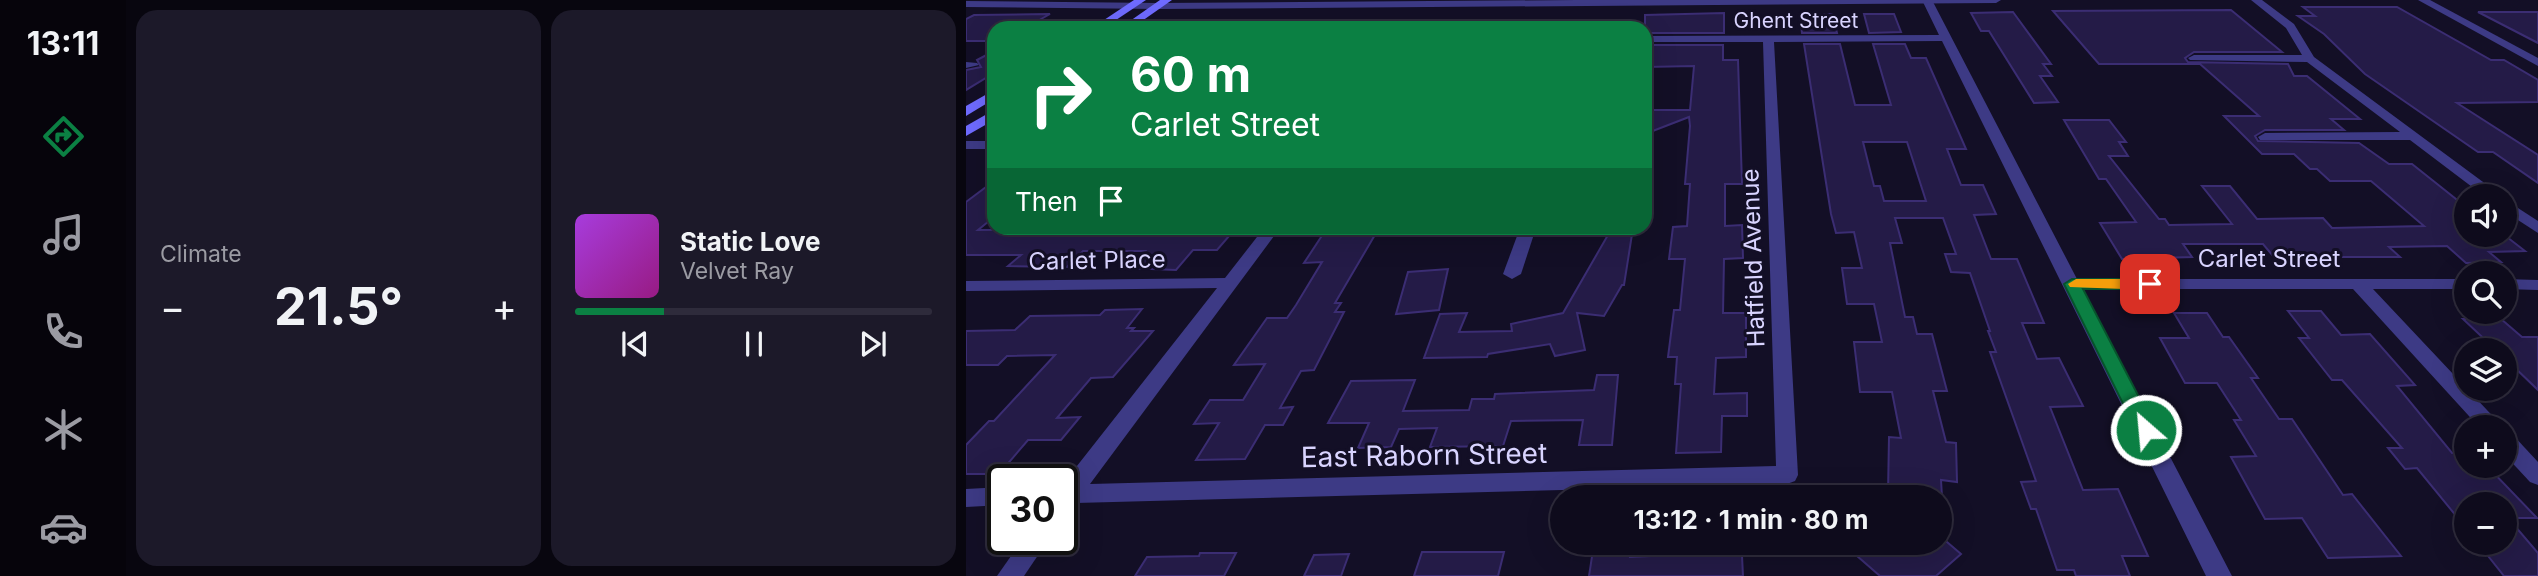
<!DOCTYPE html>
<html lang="en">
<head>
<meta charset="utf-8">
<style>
	body { margin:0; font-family:Inter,sans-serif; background:#1c1929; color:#f1f3f6; height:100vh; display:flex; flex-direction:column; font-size:26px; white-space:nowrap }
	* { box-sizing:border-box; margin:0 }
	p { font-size:23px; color:#9b9ba3 }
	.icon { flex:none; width:38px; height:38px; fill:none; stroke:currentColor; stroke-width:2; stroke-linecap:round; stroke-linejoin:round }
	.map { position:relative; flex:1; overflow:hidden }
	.details { display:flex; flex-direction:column; gap:10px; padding:10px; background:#08060f; width:840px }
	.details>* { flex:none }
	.guide { position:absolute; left:21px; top:21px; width:665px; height:214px; border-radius:21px; box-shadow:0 7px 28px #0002,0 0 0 2px #2e2b3b; background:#0b8043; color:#fff; overflow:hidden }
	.controls { position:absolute; left:1488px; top:184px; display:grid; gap:14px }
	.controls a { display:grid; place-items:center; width:63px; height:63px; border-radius:50%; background:#0e0b1c; box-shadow:0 7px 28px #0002,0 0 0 2px #2e2b3b; font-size:35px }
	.speed { position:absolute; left:21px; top:464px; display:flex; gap:14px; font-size:35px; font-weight:700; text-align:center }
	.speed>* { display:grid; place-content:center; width:91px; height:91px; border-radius:50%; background:#0e0b1c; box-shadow:0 7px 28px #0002,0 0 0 2px #2e2b3b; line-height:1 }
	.speed .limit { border:4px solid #111; border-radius:10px; background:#fff; color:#111 }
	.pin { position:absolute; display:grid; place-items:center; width:60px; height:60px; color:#fff; margin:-30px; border-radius:14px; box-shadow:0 4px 10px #0006 }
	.me { position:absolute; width:77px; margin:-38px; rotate:333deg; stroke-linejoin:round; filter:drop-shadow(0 0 5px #0008) }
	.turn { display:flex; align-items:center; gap:24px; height:147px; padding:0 28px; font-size:32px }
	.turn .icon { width:91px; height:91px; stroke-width:2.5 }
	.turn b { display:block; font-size:49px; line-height:60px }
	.then { display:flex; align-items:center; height:66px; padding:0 28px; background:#0003; gap:14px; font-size:26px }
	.big { font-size:52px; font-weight:700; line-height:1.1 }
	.details .widget { flex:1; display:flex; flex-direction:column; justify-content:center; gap:10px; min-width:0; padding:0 24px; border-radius:21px; background:#1c1929 }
	.song { display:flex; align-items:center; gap:21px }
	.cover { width:84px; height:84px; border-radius:10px; background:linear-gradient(135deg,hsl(280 70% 55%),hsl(310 70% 35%)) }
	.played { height:7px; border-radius:4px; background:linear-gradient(90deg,#0b8043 25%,#2e2b3b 25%) }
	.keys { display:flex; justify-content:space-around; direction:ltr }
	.heat { display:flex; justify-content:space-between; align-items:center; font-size:38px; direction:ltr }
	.details .tiles { flex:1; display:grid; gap:10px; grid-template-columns:repeat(2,1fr) }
	.trip { position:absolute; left:584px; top:485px; width:402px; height:70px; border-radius:35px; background:#0e0b1c; box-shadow:0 7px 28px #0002,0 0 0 2px #2e2b3b; font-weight:700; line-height:70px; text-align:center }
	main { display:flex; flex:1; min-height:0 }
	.dock { display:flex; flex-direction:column; width:126px; justify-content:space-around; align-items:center; background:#06040b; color:#9b9ba3 }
	.dock .icon { width:49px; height:49px }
	.dock .selected { color:#0b8043 }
	.dock b { font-size:32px; color:#f1f3f6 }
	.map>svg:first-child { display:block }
</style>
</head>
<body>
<main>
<nav class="dock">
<b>13:11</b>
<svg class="icon selected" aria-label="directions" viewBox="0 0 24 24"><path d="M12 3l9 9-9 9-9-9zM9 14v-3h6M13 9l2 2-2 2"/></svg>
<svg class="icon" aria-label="music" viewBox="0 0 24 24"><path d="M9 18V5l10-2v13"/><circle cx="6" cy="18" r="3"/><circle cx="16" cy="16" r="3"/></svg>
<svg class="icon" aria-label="phone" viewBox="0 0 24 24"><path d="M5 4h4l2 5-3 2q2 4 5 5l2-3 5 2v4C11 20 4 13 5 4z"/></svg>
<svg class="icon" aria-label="climate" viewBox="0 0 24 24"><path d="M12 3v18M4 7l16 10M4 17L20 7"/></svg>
<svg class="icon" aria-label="car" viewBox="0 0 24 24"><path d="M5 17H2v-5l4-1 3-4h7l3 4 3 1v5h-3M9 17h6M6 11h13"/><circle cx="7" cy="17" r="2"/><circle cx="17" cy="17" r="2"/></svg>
</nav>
<section class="details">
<div class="tiles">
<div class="widget"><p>Climate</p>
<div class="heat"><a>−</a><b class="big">21.5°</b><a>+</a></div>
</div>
<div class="widget">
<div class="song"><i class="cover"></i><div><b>Static Love</b><p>Velvet Ray</p></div></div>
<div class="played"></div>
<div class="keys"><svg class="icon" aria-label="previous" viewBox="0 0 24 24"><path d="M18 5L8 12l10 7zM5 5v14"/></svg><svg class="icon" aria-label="pause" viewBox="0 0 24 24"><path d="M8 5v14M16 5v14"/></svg><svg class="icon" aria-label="next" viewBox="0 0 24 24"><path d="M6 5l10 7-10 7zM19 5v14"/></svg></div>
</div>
</div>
</section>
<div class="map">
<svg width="1572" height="576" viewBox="0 0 1572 576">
	<rect width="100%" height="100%" fill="#130f26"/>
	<g fill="#241b47" stroke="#3b2d73" stroke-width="2" fill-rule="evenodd">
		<path d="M1337 7H1431L1525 60H1538L1572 80V102L1491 103 1572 155V183L1527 152H1512L1399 74 1358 34 1332 16H1349Z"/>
		<path d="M1265 10 1316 52H1228L1219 58 1222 62 1322 64 1328 76H1341L1394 119H1365L1378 130H1299L1289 136 1292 141 1393 143 1423 164H1446L1500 207V234H1537L1559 251 1523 252 1535 262 1500 263 1481 246 1423 247 1434 257H1374L1307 256 1297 244H1217L1226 257 1156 259 1134 223 1170 222 1140 179H1133L1098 120H1143L1160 142H1153L1162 156H1143L1193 219H1199L1203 225 1266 224 1236 186H1264L1291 219 1357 218 1366 228 1458 226 1405 181H1364L1351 169H1344L1328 154H1296L1258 116H1293L1234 64H1133L1087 11Z"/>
		<path d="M1047 12 1085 64H1077L1086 76H1074L1092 102 1068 103 1023 31H1015L1005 13Z"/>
		<path d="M1512 12H1572V43Z"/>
		<path d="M758 13V33H679V15Z"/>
		<path d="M84 14 59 28H28V41H0V19L8 15Z"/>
		<path d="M834 14H866L871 33H836Z"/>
		<path d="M898 14H928L935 32 903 33Z"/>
		<path d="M838 44H874L889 105H925L907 44H939L945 58H960L1000 149H981L995 185H1017L1030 214 1008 215 1025 259H1051L1078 323H1056L1071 359 1093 358 1117 406 1084 407 1117 490 1152 489 1182 556H1156L1164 576H1110L1108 570H1091L1070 509H1065L1055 482 1070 481 1024 352H1030L1022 331H1024L1004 273 985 272 979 254H990L977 218H929L936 243H924L939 317H947L951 334H966L981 391H967L980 442 990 443 991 482 975 480 976 497 922 494 923 437 935 438 926 392H894L888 342H916L908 304H881L876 268H896L888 232 870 233 865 214ZM897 142H941L960 201H918L914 186H908Z"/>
		<path d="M679 45H757V60H772L776 184H759V226L776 225 777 258 758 259 757 313H780V357L750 358 748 394 781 393V416H756L755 452 710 453 715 384H709L711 357H702L708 310H714L719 259H703L707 227 721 226 724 184H719L724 126 723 117 679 134V110H724L728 66 679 67Z"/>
		<path d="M28 51V73L0 90V70L15 67 11 60Z"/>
		<path d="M28 181V217L12 230 270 228 251 250H227L210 270 162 268 179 251H117L101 267 42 266 55 255H0V202Z"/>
		<path d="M361 228H413L369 303H375L369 312H378L348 370 335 371 314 408 327 407 317 425H299L279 459 230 460 253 423 228 424 244 400H277L299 364 268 365 301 318H321L330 305 356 262 338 263Z"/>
		<path d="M646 228H667L658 285H656L638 316 611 313 619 350 589 356 584 344 522 354 521 357 458 358 474 314 501 313 493 332 546 331 545 324 597 313Z"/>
		<path d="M482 269 473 310 430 314 442 272Z"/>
		<path d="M176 309 161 328H168L165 331H187L147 377 125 378 91 418 114 417 95 440H62L33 474H0V445L23 421H28L89 355 41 356 32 365H0V331L49 330 64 316 134 315 139 310Z"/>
		<path d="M1322 311H1355L1375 335 1404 334 1449 385 1431 386 1486 453 1500 452V466H1521L1571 518H1542L1572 553V576H1538L1511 542H1538V504H1500V528L1451 468 1439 469 1422 448H1436L1376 380H1366L1333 338H1343Z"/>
		<path d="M1208 313H1241L1257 337H1263L1292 378H1285L1313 419H1326L1377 495 1386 494 1435 556 1362 558 1336 518 1299 519 1265 457 1290 456 1268 420H1275L1251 383H1219L1194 338H1223Z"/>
		<path d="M1497 319H1535L1556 337H1572V390L1546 365H1538V350H1530Z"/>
		<path d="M631 375H652L646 445H613L617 420 545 421 537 446 464 447 471 428 433 429 425 447 392 448 403 423H362L385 381 449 380 437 411 503 410 506 399H528L529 394 628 390Z"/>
		<path d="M875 542H920L928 549 937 542H981L995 554 970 576H914Z"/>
		<path d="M627 550H665L664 557 755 553V556H776L777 576H623Z"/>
		<path d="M456 552H538L532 576H448Z"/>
		<path d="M234 553H270L258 576H169L181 557 233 556Z"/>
		<path d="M383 554 375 576H338L348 555Z"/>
	</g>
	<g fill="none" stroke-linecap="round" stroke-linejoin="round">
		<g fill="#3d3a85" fill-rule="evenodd">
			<path d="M956 0H966L1111 279H1500V289H1407L1537 427H1513L1387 289H1117L1266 576H1240L976 41 808 42 832 475 829 481 821 484 110 503 101 507 96 506V485L251 288 0 291V281L259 278 298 228H314L124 484 810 466 797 42H679V36L973 35Z"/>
			<path d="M1285 0H1296L1328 24 1348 57 1536 196H1518L1444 140H1294L1292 137 1299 133 1434 132 1341 62 1224 60 1222 58 1228 55H1336L1320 28Z"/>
			<path d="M1452 0H1464L1572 58V66Z"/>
			<path d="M0 62 11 63 13 65 0 68Z"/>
			<rect x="0" y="141" width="28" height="8"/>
			<path d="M1538 199 1572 221V233L1538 211Z"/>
			<path d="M554 228H570L555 274 546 279 537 274Z"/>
			<path d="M1538 279 1572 280V290L1538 289Z"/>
			<path d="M1538 432 1546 434 1572 462V485L1564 482 1538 454Z"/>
			<path d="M37 487V505L0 507V489Z"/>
			<path d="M57 539H83L58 576H31Z"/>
		</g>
		<path fill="#3d3a85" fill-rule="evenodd" d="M611 0H1035L1030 3 192 9 0 7V1L192 3Z"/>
		<g fill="#6f6bff" fill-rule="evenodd">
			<path d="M168 0H180L138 28H126Z"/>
			<path d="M194 0H206L166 28H154Z"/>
			<path d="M28 90V99L0 116V106Z"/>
			<path d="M28 110V120L0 136V126Z"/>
		</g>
	</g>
	<path fill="#0b8043" stroke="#07532c" stroke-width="2" d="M1106 279H1184L1192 284 1184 289H1117L1190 430 1187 435 1180 437 1173 435 1170 430 1098 284Z"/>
	<path fill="#f59e0b" d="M1110 279H1158L1166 284 1158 289 1104 287 1102 284Z"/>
	<g text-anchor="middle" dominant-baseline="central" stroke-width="6" stroke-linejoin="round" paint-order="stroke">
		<g font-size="21" fill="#d9d4ff" stroke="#130f26">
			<text x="830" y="20">Ghent Street</text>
		</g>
		<g font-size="24" fill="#d9d4ff" stroke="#130f26">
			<text transform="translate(787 258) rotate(-92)">Hatfield Avenue</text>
			<text x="1303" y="258">Carlet Street</text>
			<text transform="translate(131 260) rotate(-1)">Carlet Place</text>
		</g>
		<g font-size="28" fill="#d9d4ff" stroke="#130f26">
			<text transform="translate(458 455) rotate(-1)">East Raborn Street</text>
		</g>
	</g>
</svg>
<div class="controls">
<a><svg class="icon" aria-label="sound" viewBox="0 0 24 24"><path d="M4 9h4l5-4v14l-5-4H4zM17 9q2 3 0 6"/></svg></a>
<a><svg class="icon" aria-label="search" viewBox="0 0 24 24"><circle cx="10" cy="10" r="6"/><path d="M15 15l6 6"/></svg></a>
<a><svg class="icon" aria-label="layers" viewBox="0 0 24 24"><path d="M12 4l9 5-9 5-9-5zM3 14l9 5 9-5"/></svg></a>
<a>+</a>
<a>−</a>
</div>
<div class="speed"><div class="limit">30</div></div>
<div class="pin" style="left:1184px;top:284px;background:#d93025"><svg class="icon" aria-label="arrive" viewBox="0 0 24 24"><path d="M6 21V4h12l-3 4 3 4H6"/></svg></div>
<svg class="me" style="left:1180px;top:430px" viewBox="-20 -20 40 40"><circle r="17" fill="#0b8043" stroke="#fff" stroke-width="3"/><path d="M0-11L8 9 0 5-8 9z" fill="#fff"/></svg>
<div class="trip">13:12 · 1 min · 80 m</div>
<div class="guide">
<div class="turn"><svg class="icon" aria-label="right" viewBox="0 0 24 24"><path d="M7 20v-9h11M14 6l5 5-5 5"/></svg><div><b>60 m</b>Carlet Street</div></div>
<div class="then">Then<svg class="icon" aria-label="arrive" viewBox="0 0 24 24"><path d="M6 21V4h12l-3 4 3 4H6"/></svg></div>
</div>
</div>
</main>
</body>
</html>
